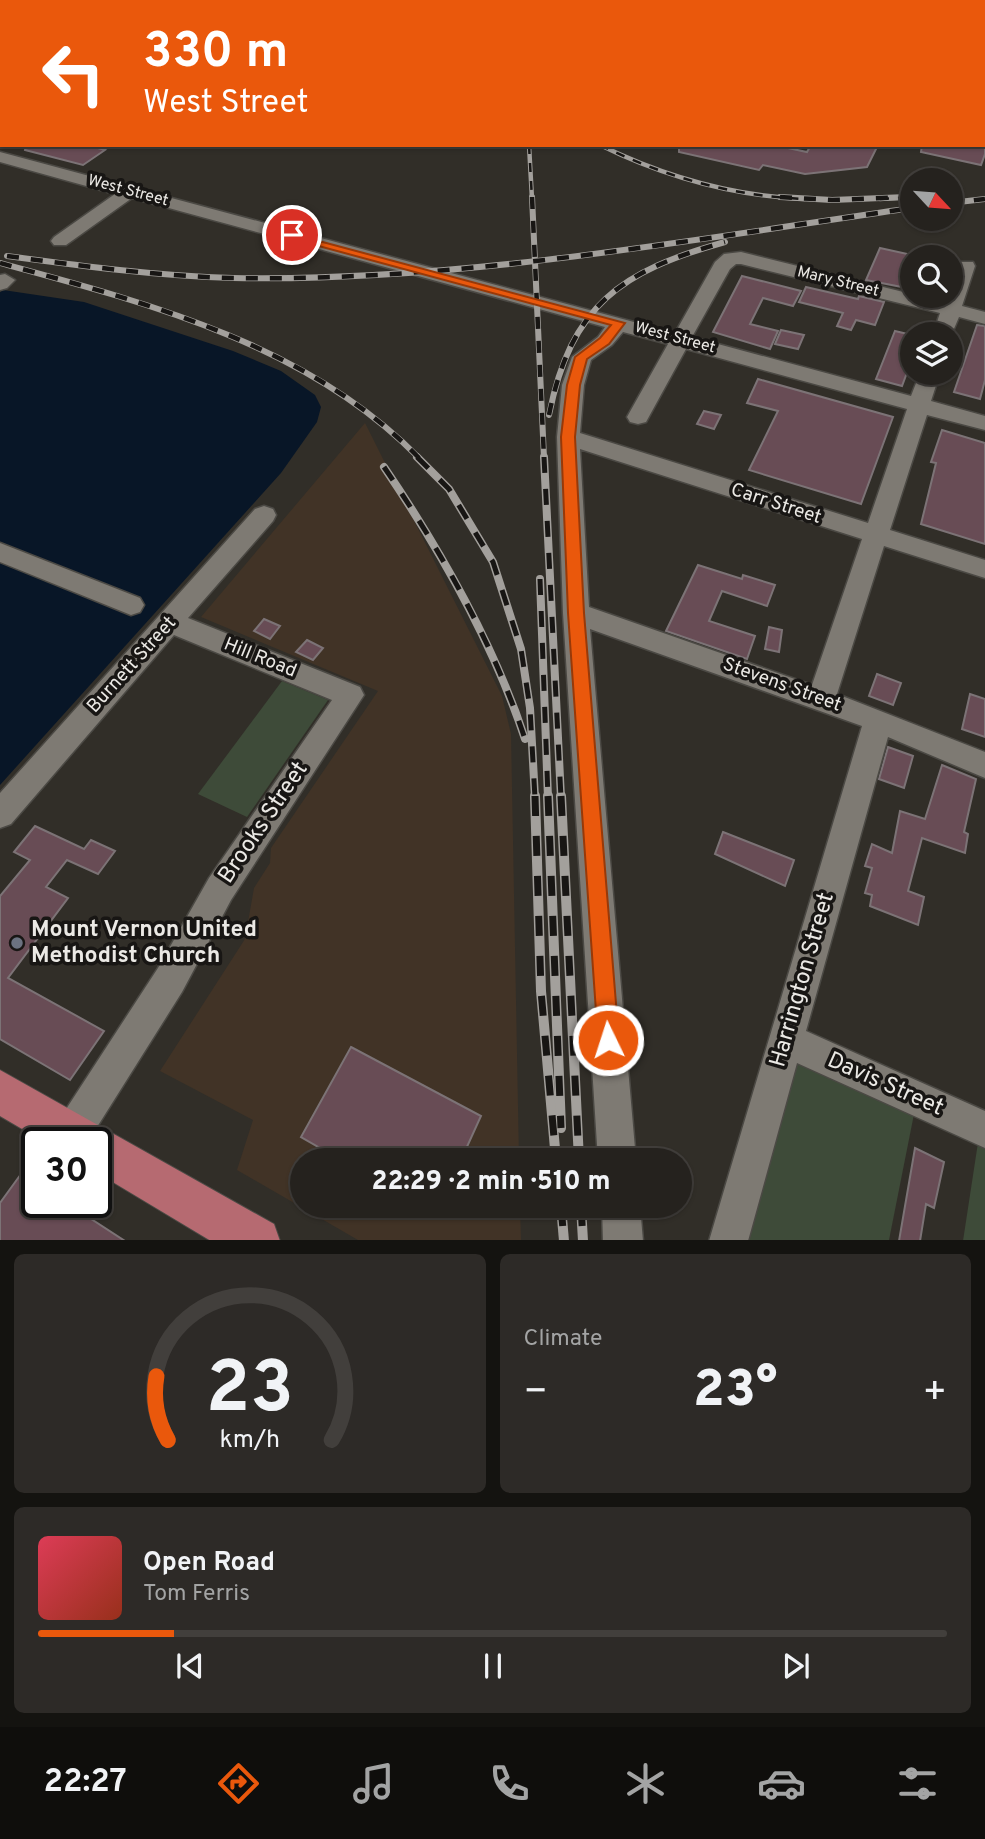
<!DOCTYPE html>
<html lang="en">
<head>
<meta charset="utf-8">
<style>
	body { margin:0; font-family:Overpass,sans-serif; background:#2d2a27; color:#f1f3f6; height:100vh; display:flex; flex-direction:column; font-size:26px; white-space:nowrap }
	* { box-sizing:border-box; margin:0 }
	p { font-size:23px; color:#a3a4a4 }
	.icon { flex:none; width:38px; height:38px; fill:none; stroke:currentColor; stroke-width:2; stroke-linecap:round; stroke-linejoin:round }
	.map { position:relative; height:1240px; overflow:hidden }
	.panel { display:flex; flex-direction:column; gap:14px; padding:14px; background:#141310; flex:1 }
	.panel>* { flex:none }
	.top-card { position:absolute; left:0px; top:0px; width:985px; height:147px; box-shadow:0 2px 5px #0004,0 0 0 2px #423f3c; background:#ea580c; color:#fff; overflow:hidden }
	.needle { width:46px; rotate:116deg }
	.fabs { position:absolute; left:900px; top:168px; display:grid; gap:14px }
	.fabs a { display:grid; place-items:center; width:63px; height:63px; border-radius:50%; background:#25221e; box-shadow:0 2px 5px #0004,0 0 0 2px #423f3c; font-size:35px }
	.speed { position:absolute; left:21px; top:1127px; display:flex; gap:14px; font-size:35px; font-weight:700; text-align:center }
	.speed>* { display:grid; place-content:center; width:91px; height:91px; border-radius:50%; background:#25221e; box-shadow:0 2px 5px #0004,0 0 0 2px #423f3c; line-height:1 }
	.speed .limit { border:4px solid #111; border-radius:10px; background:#fff; color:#111 }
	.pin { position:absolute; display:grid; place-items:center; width:60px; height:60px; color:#fff; margin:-30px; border:4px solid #fff; border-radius:50%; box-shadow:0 2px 7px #0007 }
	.me { position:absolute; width:77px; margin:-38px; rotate:356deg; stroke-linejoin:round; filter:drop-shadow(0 0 5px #0008) }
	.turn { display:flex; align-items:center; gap:24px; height:147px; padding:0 28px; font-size:32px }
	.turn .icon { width:91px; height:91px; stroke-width:2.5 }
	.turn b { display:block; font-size:49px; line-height:60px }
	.big { font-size:52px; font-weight:800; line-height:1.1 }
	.panel .widget { flex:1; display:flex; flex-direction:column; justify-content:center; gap:10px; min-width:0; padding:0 24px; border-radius:10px; background:#2d2a27 }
	.panel .dial { align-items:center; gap:0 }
	.dial svg { height:182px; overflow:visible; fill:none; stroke:#423f3c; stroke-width:7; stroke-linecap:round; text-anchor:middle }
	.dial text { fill:#f1f3f6; stroke:none }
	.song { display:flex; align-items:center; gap:21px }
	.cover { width:84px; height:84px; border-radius:10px; background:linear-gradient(135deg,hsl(350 70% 55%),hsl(10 70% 35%)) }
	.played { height:7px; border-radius:4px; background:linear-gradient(90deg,#ea580c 15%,#423f3c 15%) }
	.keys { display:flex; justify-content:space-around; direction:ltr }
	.heat { display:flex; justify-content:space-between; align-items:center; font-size:38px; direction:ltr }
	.panel .tiles { flex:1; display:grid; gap:14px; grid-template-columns:1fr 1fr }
	.widget:last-child { grid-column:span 2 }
	.trip { position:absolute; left:290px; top:1148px; width:402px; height:70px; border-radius:35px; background:#25221e; box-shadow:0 2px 5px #0004,0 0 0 2px #423f3c; font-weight:800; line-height:70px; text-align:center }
	.menu { display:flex; height:112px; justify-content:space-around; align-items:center; background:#0f0e0c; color:#a3a4a4 }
	.menu .icon { width:49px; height:49px }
	.menu .current { color:#ea580c }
	.menu b { font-size:32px; color:#f1f3f6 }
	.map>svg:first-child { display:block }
</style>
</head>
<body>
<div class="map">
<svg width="985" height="1241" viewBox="0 0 985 1241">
	<rect width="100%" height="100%" fill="#312e28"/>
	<path fill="#413326" d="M365 423 502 696 511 734 519 1160H303V1206H520L521 1240H358L237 1170 253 1120 160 1071 245 939 254 888 270 863 271 848 378 691 201 617Z"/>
	<g fill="#3e4b39">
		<path d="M282 681 328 700 247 817 198 794Z"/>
		<path d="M796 1062 915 1109 889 1240 747 1241Z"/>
		<path d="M979 1136 985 1139V1240L963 1241Z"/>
	</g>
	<path fill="#081627" d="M3 290 84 302 233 351 281 371 315 395 321 407 317 422 281 473 0 785V292Z"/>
	<g fill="#684c55" stroke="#7c7376" stroke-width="2">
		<path d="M26 145H87L105 150 83 165 25 150Z"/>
		<path d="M679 145H774L807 152 811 145H878L867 167 805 174 763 165 759 170 679 152Z"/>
		<path d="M922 145H985V154L981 165 921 152Z"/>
		<path d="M880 248 912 255V289L866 280Z"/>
		<path d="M742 276 801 291 793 306 763 298 750 324 778 331 770 349 713 332Z"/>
		<path d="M806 287 858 299 859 296 884 302 875 325 856 320 851 330 837 326 843 313 799 302Z"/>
		<path d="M977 325 985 326V380L980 399 954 392Z"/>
		<path d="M781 330 804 335 798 349 775 344Z"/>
		<path d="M895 331 912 335V359L902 386 876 379Z"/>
		<path d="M758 379 893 417 861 504 749 470 778 411 747 403Z"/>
		<path d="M704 411 721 415 714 429 697 424Z"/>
		<path d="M942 430 985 443V544L921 524 936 463 931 462Z"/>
		<path d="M698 565 742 579 743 575 775 585 767 606 722 591 709 621 755 636 747 659 666 631Z"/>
		<path d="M264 619 280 626 270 639 254 631Z"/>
		<path d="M769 627 782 630 779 652 765 649Z"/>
		<path d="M307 640 323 648 313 660 296 652Z"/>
		<path d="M877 674 901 683 893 705 869 696Z"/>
		<path d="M970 694 985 699V737L962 729Z"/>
		<path d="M888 747 913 756 904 788 879 779Z"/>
		<path d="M942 765 976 779 964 832 968 834 965 853 922 838 908 891 924 897 918 925 870 906 872 895 865 893 872 868 865 866 872 844 892 853 900 811 925 819Z"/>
		<path d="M35 826 84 849 91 840 115 851 98 874 67 860 46 887 68 898 8 978 104 1031 70 1080 0 1039V896L30 860 14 852Z"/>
		<path d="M723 832 794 860 785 886 715 854Z"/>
		<path d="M351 1047 481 1116 461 1160H341L301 1137Z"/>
		<path d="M915 1148 944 1162 934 1208 926 1204 920 1241H899Z"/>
		<path d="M21 1174 37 1184V1202H65L125 1241H0V1203Z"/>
	</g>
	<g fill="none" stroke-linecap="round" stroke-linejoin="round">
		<defs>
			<g id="minor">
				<path d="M8 0H23L6 2Z"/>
				<path d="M146 0H166L168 2H148Z"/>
				<path d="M183 0H198L181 2Z"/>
				<path d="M355 0H370L353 2Z"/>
				<path d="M669 0H691L693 2H671Z"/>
				<path d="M700 0H714L698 2Z"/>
				<path d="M873 0H887L871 2Z"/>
				<rect x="984" y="51" width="1" height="8"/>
				<path d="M0 152 675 333 715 262 724 254 741 252 944 302 946 296H950V284L959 262H973L975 266 962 306 985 312V324L959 317 950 338V334H933L940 313 741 264H736L730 269 692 337 911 396 920 373H940L931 401 985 416V430L927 415 890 530 985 560V578L884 546 837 694 985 752V778L888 737 806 1031 985 1111V1148L797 1063 748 1241H709L862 726 590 629 636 1160H598L563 613 557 437 562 385 572 357 598 337 605 327 132 198 66 245H54L51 241 54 237 115 194 0 162ZM623 332 668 344 627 417 630 422 638 424 646 422 686 349 907 409 868 523 580 433 584 385 591 360 612 345ZM580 449 862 539 812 685 589 607Z"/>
				<path d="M5 274 15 280 7 288 0 290V275Z"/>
				<path d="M264 506 273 509 276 515 273 521 188 618 360 687 364 695 231 900 182 992 87 1143H58L54 1133 59 1120 158 968 209 878 332 700 174 635 11 824 0 828V793L255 509Z"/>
				<path d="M0 543 140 598 144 605 140 612 131 615 0 562Z"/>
				<path d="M602 1206H640L643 1241H603Z"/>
			</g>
			<g id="major">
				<path d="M918 0H943L944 2H919Z"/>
				<path d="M985 0V10H984V2H978Z"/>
				<path d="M0 1070 274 1224 280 1241H211L96 1172V1143H46L0 1116Z"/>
			</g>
		</defs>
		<use href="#minor" stroke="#4b4944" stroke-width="3"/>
		<use href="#major" stroke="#4b4944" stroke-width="2"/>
		<use href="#minor" fill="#7e7a73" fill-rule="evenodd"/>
		<use href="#major" fill="#b66a71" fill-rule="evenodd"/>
		<defs>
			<g id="rail-far3">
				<path d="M413 0 421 2"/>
				<path d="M529 145 532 199"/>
				<path d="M600 145C665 177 732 196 805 199"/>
				<path d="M880 199 912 197"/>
			</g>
			<g id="rail-far2">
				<path d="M532 197 544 458"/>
				<path d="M780 197 832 200 907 197"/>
				<path d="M950 203 985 199"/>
				<path d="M7 256C82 266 157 276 233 278 461 282 688 240 912 208"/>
				<path d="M0 263C148 303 309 345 419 458"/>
				<path d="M549 415C571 305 621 271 725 242"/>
			</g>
			<g id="rail-far1">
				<path d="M417 457 449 489 493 562 521 649 530 708 535 798"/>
				<path d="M544 457 561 798"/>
				<path d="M384 467C441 551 493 642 525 739"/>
				<path d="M540 579 548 798"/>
			</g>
			<g id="rail">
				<path d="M535 796 541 991 556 1160"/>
				<path d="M548 796 561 1128"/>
				<path d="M561 796 579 1160"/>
				<path d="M561 1206 564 1241"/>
				<path d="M581 1206 583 1241"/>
			</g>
		</defs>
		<use href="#rail-far3" stroke="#a3a09c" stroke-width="4.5"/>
		<use href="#rail-far2" stroke="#a3a09c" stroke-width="6"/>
		<use href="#rail-far1" stroke="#a3a09c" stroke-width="8"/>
		<use href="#rail" stroke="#a3a09c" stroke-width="10"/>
		<use href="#rail-far3" stroke="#181614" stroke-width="2.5" stroke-dasharray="9" stroke-linecap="butt"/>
		<use href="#rail-far2" stroke="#181614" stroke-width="4.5" stroke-dasharray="12" stroke-linecap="butt"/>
		<use href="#rail-far1" stroke="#181614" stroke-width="5" stroke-dasharray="16" stroke-linecap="butt"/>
		<use href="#rail" stroke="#181614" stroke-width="7" stroke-dasharray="20" stroke-linecap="butt"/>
	</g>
	<path fill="#ea580c" stroke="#983908" stroke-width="2" d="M289 233 625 323 609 344 587 359 580 385 575 437 584 613 619 1040 616 1047 608 1050 601 1047 598 1040 568 613 561 437 567 385 575 357 600 338 611 325 289 238Z"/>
	<circle fill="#6b7280" stroke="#181614" stroke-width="2.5" cx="17" cy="943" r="7"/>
	<g text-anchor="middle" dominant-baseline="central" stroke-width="7" stroke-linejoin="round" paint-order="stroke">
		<g font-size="16" fill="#ebe9e5" stroke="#181614">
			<text transform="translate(128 191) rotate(15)">West Street</text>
			<text transform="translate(838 282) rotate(14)">Mary Street</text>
			<text transform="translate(675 338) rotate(15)">West Street</text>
		</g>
		<g font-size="19" fill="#ebe9e5" stroke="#181614">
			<text transform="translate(776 504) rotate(18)">Carr Street</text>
			<text transform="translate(260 658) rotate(22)">Hill Road</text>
			<text transform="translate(132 665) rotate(-48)">Burnett Street</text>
			<text transform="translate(782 685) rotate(20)">Stevens Street</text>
		</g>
		<g font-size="23" fill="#ebe9e5" stroke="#181614">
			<text transform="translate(264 823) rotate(-56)">Brooks Street</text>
			<text transform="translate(803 980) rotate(-74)">Harrington Street</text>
			<text transform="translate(885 1085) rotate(24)">Davis Street</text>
		</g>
		<g font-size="23" font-weight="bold" fill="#ebe9e5" stroke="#181614" text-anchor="start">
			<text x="31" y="930">Mount Vernon United<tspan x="31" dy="26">Methodist Church</tspan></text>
		</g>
	</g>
</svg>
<div class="fabs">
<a><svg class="needle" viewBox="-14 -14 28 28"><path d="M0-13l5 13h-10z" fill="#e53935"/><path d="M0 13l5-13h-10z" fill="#a3a4a4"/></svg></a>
<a><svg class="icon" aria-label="search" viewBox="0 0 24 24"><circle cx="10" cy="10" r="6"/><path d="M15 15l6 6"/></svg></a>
<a><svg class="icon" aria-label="layers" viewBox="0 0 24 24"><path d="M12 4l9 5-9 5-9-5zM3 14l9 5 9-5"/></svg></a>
</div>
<div class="speed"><div class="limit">30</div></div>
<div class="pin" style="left:292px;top:235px;background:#d93025"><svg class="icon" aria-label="arrive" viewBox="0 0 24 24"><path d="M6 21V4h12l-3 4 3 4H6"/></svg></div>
<svg class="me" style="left:608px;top:1040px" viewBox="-20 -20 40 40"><circle r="17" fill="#ea580c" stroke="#fff" stroke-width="3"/><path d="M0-11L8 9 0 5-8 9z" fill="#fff"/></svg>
<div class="trip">22:29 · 2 min · 510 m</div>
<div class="top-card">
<div class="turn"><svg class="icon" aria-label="left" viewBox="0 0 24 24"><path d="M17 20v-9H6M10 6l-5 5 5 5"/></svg><div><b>330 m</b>West Street</div></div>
</div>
</div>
<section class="panel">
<div class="tiles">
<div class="widget dial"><svg viewBox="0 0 100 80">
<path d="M14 69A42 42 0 1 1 86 69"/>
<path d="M14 69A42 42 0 0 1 9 41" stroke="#ea580c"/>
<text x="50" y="56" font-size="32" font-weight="700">23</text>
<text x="50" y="72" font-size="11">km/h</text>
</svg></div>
<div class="widget"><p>Climate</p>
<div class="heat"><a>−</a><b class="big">23°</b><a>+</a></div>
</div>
<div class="widget">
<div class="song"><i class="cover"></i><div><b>Open Road</b><p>Tom Ferris</p></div></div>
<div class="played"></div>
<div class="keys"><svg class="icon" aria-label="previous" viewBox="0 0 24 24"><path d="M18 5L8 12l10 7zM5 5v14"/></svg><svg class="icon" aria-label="pause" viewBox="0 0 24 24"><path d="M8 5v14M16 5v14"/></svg><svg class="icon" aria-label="next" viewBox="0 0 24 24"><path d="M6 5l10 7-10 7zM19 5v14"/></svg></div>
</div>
</div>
</section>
<nav class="menu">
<b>22:27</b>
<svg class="icon current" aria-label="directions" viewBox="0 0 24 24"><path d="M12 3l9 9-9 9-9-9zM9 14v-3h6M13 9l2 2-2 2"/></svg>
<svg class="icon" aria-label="music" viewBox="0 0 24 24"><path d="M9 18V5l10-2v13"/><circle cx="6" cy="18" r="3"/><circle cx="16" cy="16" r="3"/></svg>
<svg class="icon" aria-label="phone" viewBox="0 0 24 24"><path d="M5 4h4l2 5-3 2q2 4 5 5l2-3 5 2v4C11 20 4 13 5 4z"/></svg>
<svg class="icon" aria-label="climate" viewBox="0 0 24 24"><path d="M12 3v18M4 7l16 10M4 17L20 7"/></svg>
<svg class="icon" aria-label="car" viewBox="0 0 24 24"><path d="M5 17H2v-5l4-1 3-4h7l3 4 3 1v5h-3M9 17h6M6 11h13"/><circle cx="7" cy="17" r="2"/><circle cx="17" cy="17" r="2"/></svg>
<svg class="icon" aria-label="filters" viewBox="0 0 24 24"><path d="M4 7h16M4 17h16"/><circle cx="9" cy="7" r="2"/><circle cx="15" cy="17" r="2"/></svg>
</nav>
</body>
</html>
